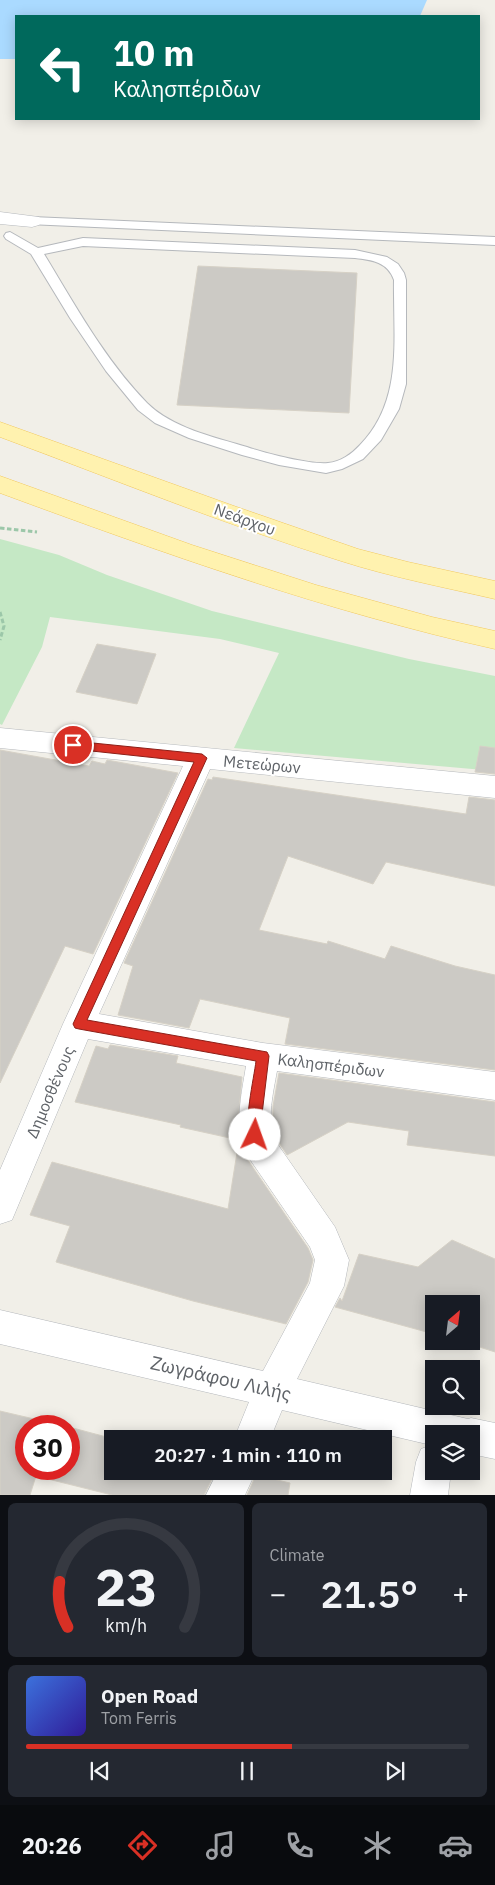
<!DOCTYPE html>
<html lang="en">
<head>
<meta charset="utf-8">
<style>
	body { margin:0; font-family:"IBM Plex Sans",sans-serif; background:#242831; color:#f1f3f6; height:100vh; display:flex; flex-direction:column; font-size:19px; white-space:nowrap }
	* { box-sizing:border-box; margin:0 }
	p { font-size:16px; color:#9ea1a6 }
	.icon { flex:none; width:28px; height:28px; fill:none; stroke:currentColor; stroke-width:2; stroke-linecap:round; stroke-linejoin:round }
	.map { position:relative; height:1495px; overflow:hidden }
	.panel { display:flex; flex-direction:column; gap:8px; padding:8px; background:#0d0f14; flex:1 }
	.panel>* { flex:none }
	.banner { position:absolute; left:15px; top:15px; width:465px; height:105px; border-radius:0px; box-shadow:0 2px 12px #0003; background:#00695c; color:#fff; overflow:hidden }
	.needle { width:32px; rotate:28deg }
	.fabs { position:absolute; left:425px; top:1295px; display:grid; gap:10px }
	.fabs a { display:grid; place-items:center; width:55px; height:55px; border-radius:0px; background:#171b24; box-shadow:0 2px 12px #0003; font-size:25px }
	.speed { position:absolute; left:15px; top:1415px; display:flex; gap:10px; font-size:25px; font-weight:700; text-align:center }
	.speed>* { display:grid; place-content:center; width:65px; height:65px; border-radius:50%; background:#171b24; box-shadow:0 2px 12px #0003; line-height:1 }
	.speed .limit { border:8px solid #d22; background:#fff; color:#111 }
	.pin { position:absolute; display:grid; place-items:center; width:42px; height:42px; color:#fff; margin:-21px; border:2px solid #fff; border-radius:50%; box-shadow:0 1px 5px #0007 }
	.me { position:absolute; width:55px; margin:-28px; rotate:3deg; stroke-linejoin:round; filter:drop-shadow(0 0 4px #0008) }
	.turn { display:flex; align-items:center; gap:18px; height:105px; padding:0 15px; font-size:22px }
	.turn .icon { width:65px; height:65px; stroke-width:2.5 }
	.turn b { display:block; font-size:35px; line-height:42px }
	.big { font-size:38px; font-weight:600; line-height:1.1 }
	.panel .card { flex:1; display:flex; flex-direction:column; justify-content:center; gap:8px; min-width:0; padding:0 18px; border-radius:8px; background:#242831 }
	.panel .dial { align-items:center; gap:0 }
	.dial svg { height:130px; overflow:visible; fill:none; stroke:#363941; stroke-width:7; stroke-linecap:round; text-anchor:middle }
	.dial text { fill:#f1f3f6; stroke:none }
	.song { display:flex; align-items:center; gap:15px }
	.cover { width:60px; height:60px; border-radius:8px; background:linear-gradient(135deg,hsl(220 70% 55%),hsl(250 70% 35%)) }
	.played { height:5px; border-radius:2px; background:linear-gradient(90deg,#d93025 60%,#363941 60%) }
	.keys { display:flex; justify-content:space-around; direction:ltr }
	.heat { display:flex; justify-content:space-between; align-items:center; font-size:28px; direction:ltr }
	.panel .tiles { flex:1; display:grid; gap:8px; grid-template-columns:1fr 1fr }
	.card:last-child { grid-column:span 2 }
	.trip { position:absolute; left:104px; top:1430px; width:288px; height:50px; border-radius:0px; background:#171b24; box-shadow:0 2px 12px #0003; font-weight:600; line-height:50px; text-align:center }
	.tab-bar { display:flex; height:80px; justify-content:space-around; align-items:center; background:#090b0e; color:#9ea1a6 }
	.tab-bar .icon { width:35px; height:35px }
	.tab-bar .active { color:#d93025 }
	.tab-bar b { font-size:22px; color:#f1f3f6 }
	.map>svg:first-child { display:block }
</style>
</head>
<body>
<div class="map">
<svg width="495" height="1495" viewBox="0 0 495 1495">
	<rect width="100%" height="100%" fill="#f1efe8"/>
	<path fill="#c5e8c5" d="M0 539 59 555 107 575 212 611 409 659 495 676V771L234 748 279 653 220 639 50 617 42 647 2 725 0 724Z"/>
	<path fill="#aadaff" d="M0 0H427L420 16H16V59H0Z"/>
	<g fill="#cccac5" stroke="#d6d1c6">
		<path d="M198 266 357 273 349 413 177 405Z"/>
		<path d="M97 644 156 654 137 704 76 692Z"/>
		<path d="M480 746 495 748V774L475 772Z"/>
		<path d="M0 750 89 766 92 761 105 764 107 760 178 773 93 954 65 946 0 1083Z"/>
		<path d="M213 777 466 814 469 797 495 800V886L386 862 373 884 288 856 259 930 327 944 328 941 385 959 391 946 455 966 495 975V1070L285 1044 290 1018 200 999 189 1028 118 1015 133 966 124 963 208 779 212 780Z"/>
		<path d="M110 1045 178 1056 176 1063 242 1077 238 1122 241 1145 245 1156 308 1248 313 1260 308 1282 286 1324 193 1301 56 1262 70 1226 30 1215 52 1162 228 1209 239 1140 180 1127 181 1125 75 1102 96 1046 108 1049Z"/>
		<path d="M279 1073 495 1102V1156L407 1145 409 1131 348 1122 287 1155 276 1138 273 1122V1106Z"/>
		<path d="M452 1240 495 1259V1352L461 1341H471V1304H434V1334L335 1307 340 1298 342 1301 359 1254 418 1267Z"/>
		<path d="M0 1411 64 1426H26V1469H69V1427L114 1439 112 1471H216L204 1495H112L36 1476 30 1495H0Z"/>
		<path d="M256 1475 290 1483 288 1495H247Z"/>
	</g>
	<g fill="none" stroke-linecap="round" stroke-linejoin="round">
		<defs>
			<g id="service">
				<path d="M32 217 495 237V245L28 224 26 221Z"/>
				<path d="M10 232 38 248 83 238 355 250 387 257 398 264 404 273 406 280V384L399 409 381 440 363 459 342 469 326 473 279 465 242 455 189 438 155 423 138 410 106 371 70 318 31 254 6 239 4 236 6 233ZM83 246 355 258C372 260 388 262 394 280 393 338 404 400 360 445 352 454 340 462 328 463 311 465 264 453 247 447 214 437 172 428 147 403 105 360 75 305 44 254Z"/>
			</g>
			<g id="minor">
				<path d="M0 212 39 217 42 221 39 225 32 227 0 224Z"/>
				<path d="M0 728 495 776V798L210 769 99 1014 263 1043 495 1072V1100L277 1071C273 1093 267 1118 274 1139L335 1227 349 1260 344 1286 297 1379 468 1419 471 1418 495 1423V1459L471 1454V1434H434V1471H451L448 1495H410L416 1462 421 1449 431 1445 282 1410 270 1439H234L249 1402 0 1344V1310L263 1371 310 1283 315 1260 310 1247 247 1155C234 1126 241 1097 246 1066L88 1039 12 1220 0 1224V1170L63 1024 183 766 0 748Z"/>
				<path d="M218 1471H256L245 1495H206Z"/>
			</g>
			<g id="primary">
				<path d="M0 422 234 506 358 549 408 562 495 581V599C443 587 391 577 341 561 226 525 113 479 0 437Z"/>
				<path d="M0 476 192 545 316 585 432 617 495 631V649C325 611 163 553 0 493Z"/>
			</g>
		</defs>
		<use href="#service" stroke="#b5b8bc" stroke-width="2"/>
		<use href="#minor" stroke="#b5b8bc" stroke-width="1"/>
		<use href="#primary" stroke="#f2c960" stroke-width="1"/>
		<g stroke="#9cc7a9" stroke-width="3" stroke-dasharray="4.5 2.5" stroke-linecap="butt">
			<path d="M0 528 37 532"/>
			<path d="M0 612 4 626 0 640"/>
		</g>
		<use href="#service" fill="#fff" fill-rule="evenodd"/>
		<use href="#minor" fill="#fff" fill-rule="evenodd"/>
		<use href="#primary" fill="#fff2af" fill-rule="evenodd"/>
	</g>
	<path fill="#d93025" stroke="#8d1f18" d="M73 741 202 754 207 758 87 1020 267 1052 269 1056 259 1139 255 1141 250 1139C243 1125 254 1078 256 1061L79 1029 75 1028 73 1024 194 762 73 749 68 745Z"/>
	<g text-anchor="middle" dominant-baseline="central" stroke-width="4" stroke-linejoin="round" paint-order="stroke">
		<g font-size="16" fill="#5f6368" stroke="#fff">
			<text transform="translate(245 519) rotate(20)">Νεάρχου</text>
			<text transform="translate(262 764) rotate(5)">Μετεώρων</text>
			<text transform="translate(331 1065) rotate(7)">Καλησπέριδων</text>
			<text transform="translate(50 1092) rotate(-67)">Δημοσθένους</text>
		</g>
		<g font-size="19" fill="#5f6368" stroke="#fff">
			<text transform="translate(221 1378) rotate(13)">Ζωγράφου Λιλής</text>
		</g>
	</g>
</svg>
<div class="fabs">
<a><svg class="needle" viewBox="-14 -14 28 28"><path d="M0-13l5 13h-10z" fill="#e53935"/><path d="M0 13l5-13h-10z" fill="#9ea1a6"/></svg></a>
<a><svg class="icon" aria-label="search" viewBox="0 0 24 24"><circle cx="10" cy="10" r="6"/><path d="M15 15l6 6"/></svg></a>
<a><svg class="icon" aria-label="layers" viewBox="0 0 24 24"><path d="M12 4l9 5-9 5-9-5zM3 14l9 5 9-5"/></svg></a>
</div>
<div class="speed"><div class="limit">30</div></div>
<div class="pin" style="left:73px;top:745px;background:#d93025"><svg class="icon" aria-label="arrive" viewBox="0 0 24 24"><path d="M6 21V4h12l-3 4 3 4H6"/></svg></div>
<svg class="me" style="left:255px;top:1135px" viewBox="-20 -20 40 40"><circle r="19" fill="#fff"/><path d="M0-13L10 11 0 6-10 11z" fill="#d93025"/></svg>
<div class="trip">20:27 · 1 min · 110 m</div>
<div class="banner">
<div class="turn"><svg class="icon" aria-label="left" viewBox="0 0 24 24"><path d="M17 20v-9H6M10 6l-5 5 5 5"/></svg><div><b>10 m</b>Καλησπέριδων</div></div>
</div>
</div>
<section class="panel">
<div class="tiles">
<div class="card dial"><svg viewBox="0 0 100 80">
<path d="M14 69A42 42 0 1 1 86 69"/>
<path d="M14 69A42 42 0 0 1 9 41" stroke="#d93025"/>
<text x="50" y="56" font-size="32" font-weight="700">23</text>
<text x="50" y="72" font-size="11">km/h</text>
</svg></div>
<div class="card"><p>Climate</p>
<div class="heat"><a>−</a><b class="big">21.5°</b><a>+</a></div>
</div>
<div class="card">
<div class="song"><i class="cover"></i><div><b>Open Road</b><p>Tom Ferris</p></div></div>
<div class="played"></div>
<div class="keys"><svg class="icon" aria-label="previous" viewBox="0 0 24 24"><path d="M18 5L8 12l10 7zM5 5v14"/></svg><svg class="icon" aria-label="pause" viewBox="0 0 24 24"><path d="M8 5v14M16 5v14"/></svg><svg class="icon" aria-label="next" viewBox="0 0 24 24"><path d="M6 5l10 7-10 7zM19 5v14"/></svg></div>
</div>
</div>
</section>
<nav class="tab-bar">
<b>20:26</b>
<svg class="icon active" aria-label="directions" viewBox="0 0 24 24"><path d="M12 3l9 9-9 9-9-9zM9 14v-3h6M13 9l2 2-2 2"/></svg>
<svg class="icon" aria-label="music" viewBox="0 0 24 24"><path d="M9 18V5l10-2v13"/><circle cx="6" cy="18" r="3"/><circle cx="16" cy="16" r="3"/></svg>
<svg class="icon" aria-label="phone" viewBox="0 0 24 24"><path d="M5 4h4l2 5-3 2q2 4 5 5l2-3 5 2v4C11 20 4 13 5 4z"/></svg>
<svg class="icon" aria-label="climate" viewBox="0 0 24 24"><path d="M12 3v18M4 7l16 10M4 17L20 7"/></svg>
<svg class="icon" aria-label="car" viewBox="0 0 24 24"><path d="M5 17H2v-5l4-1 3-4h7l3 4 3 1v5h-3M9 17h6M6 11h13"/><circle cx="7" cy="17" r="2"/><circle cx="17" cy="17" r="2"/></svg>
</nav>
</body>
</html>
